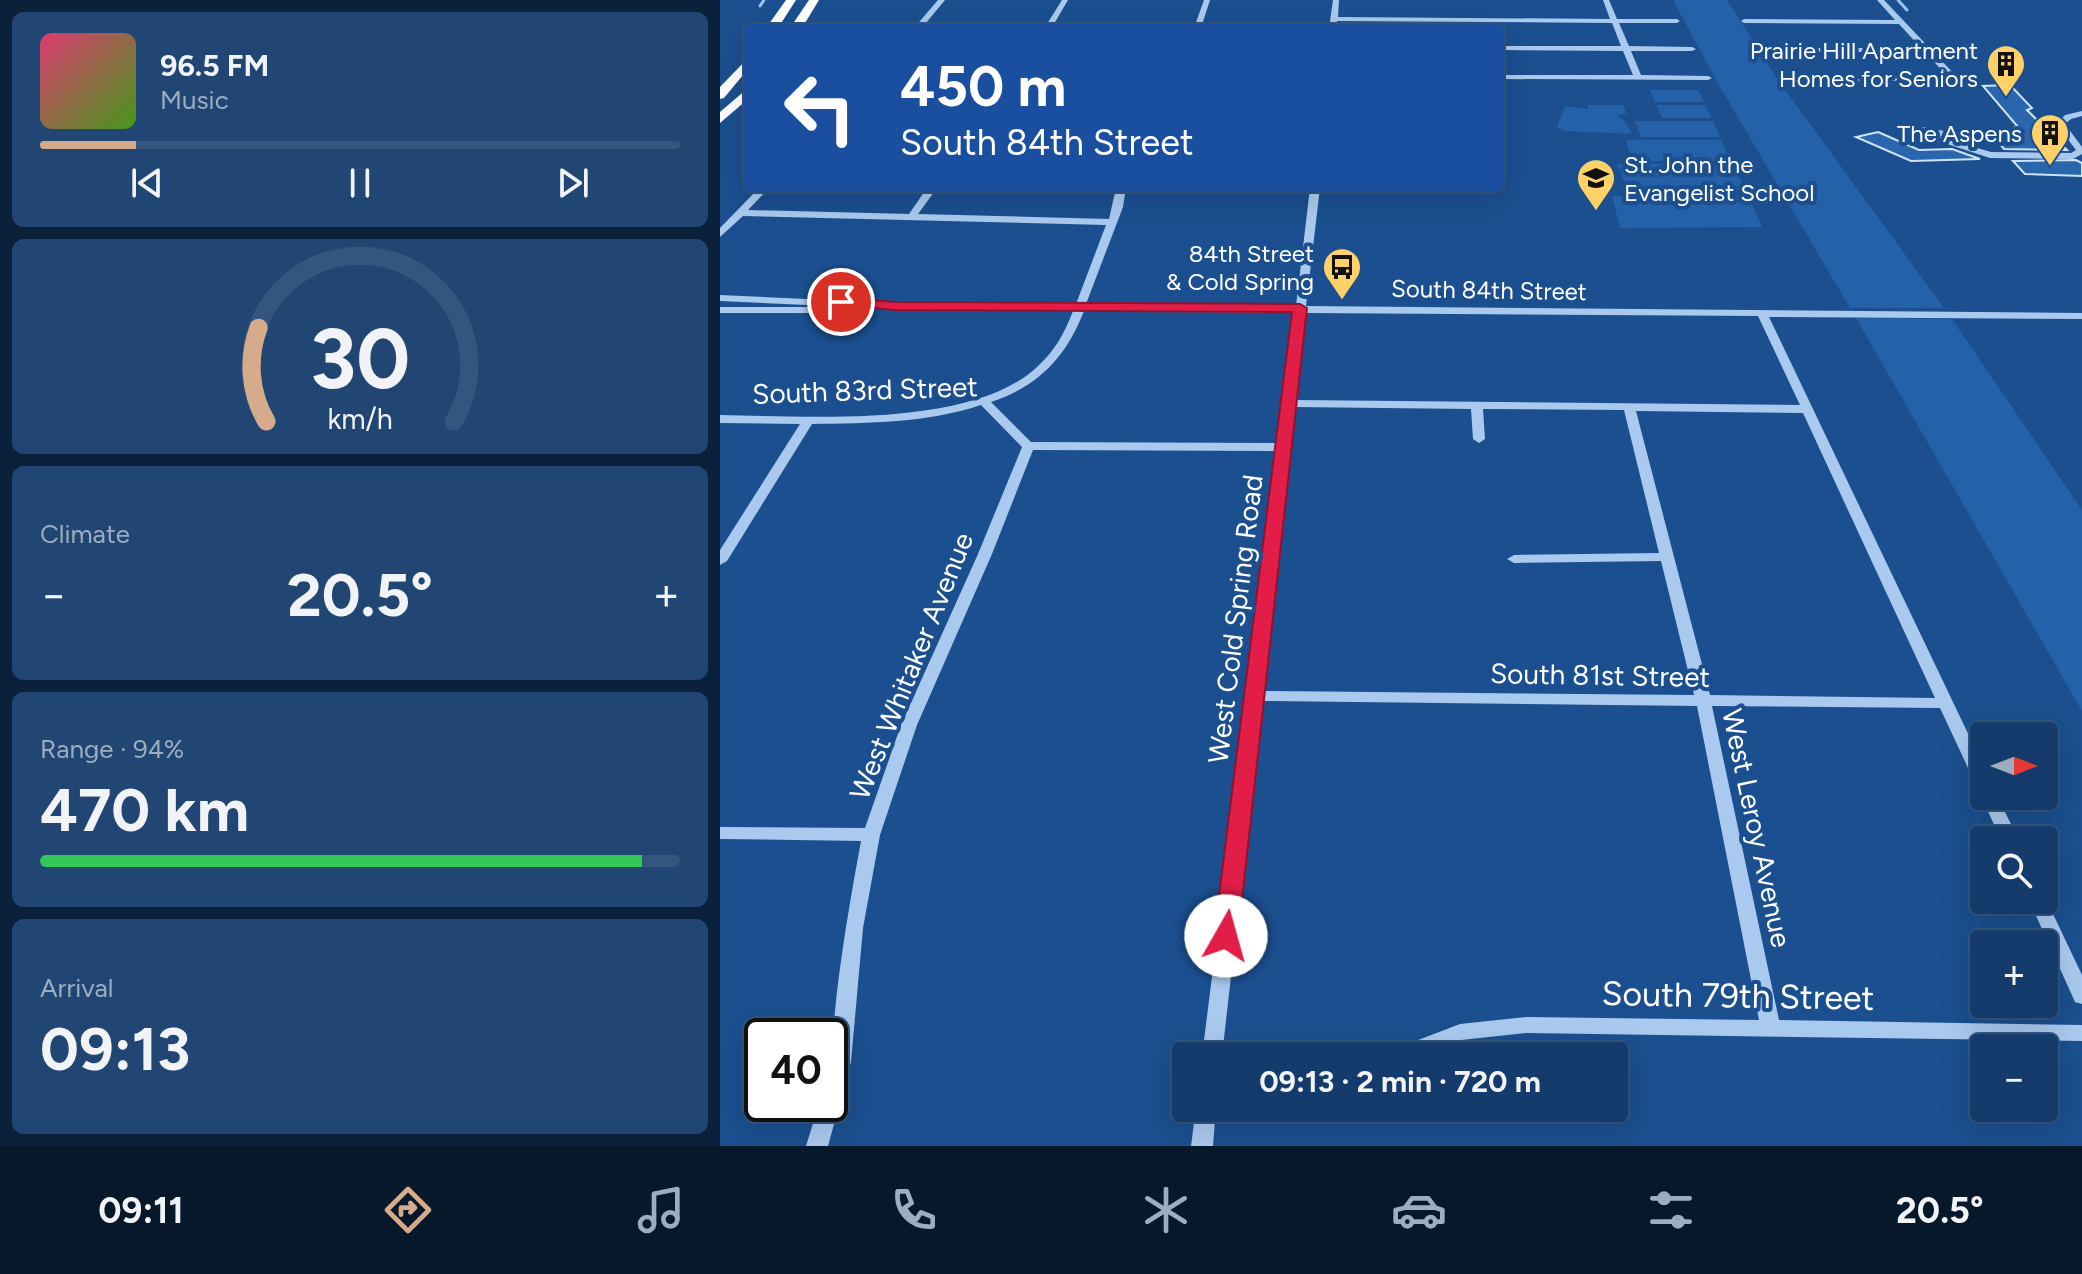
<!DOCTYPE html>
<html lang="en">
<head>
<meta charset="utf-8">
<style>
	body { margin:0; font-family:Figtree,sans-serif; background:#214673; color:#f1f3f6; height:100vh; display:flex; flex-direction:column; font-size:30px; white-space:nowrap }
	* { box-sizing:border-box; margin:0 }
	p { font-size:26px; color:#9dadc1 }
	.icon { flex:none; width:44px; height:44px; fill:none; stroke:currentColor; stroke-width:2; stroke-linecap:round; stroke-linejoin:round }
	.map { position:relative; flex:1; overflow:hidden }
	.side { display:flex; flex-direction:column; gap:12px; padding:12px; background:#0b203b; width:720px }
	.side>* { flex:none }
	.banner { position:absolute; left:24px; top:24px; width:760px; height:168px; border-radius:8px; box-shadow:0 8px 32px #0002,0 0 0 2px #33557e; background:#1a4fa0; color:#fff; overflow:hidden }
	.needle { width:52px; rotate:90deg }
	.controls { position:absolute; left:1250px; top:722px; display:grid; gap:16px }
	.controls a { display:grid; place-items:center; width:88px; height:88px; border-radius:8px; background:#143b6b; box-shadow:0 8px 32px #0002,0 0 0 2px #33557e; font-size:40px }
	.speed { position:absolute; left:24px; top:1018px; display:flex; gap:16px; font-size:40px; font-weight:700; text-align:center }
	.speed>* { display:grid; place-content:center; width:104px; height:104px; border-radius:50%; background:#143b6b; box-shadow:0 8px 32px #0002,0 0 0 2px #33557e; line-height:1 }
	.speed .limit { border:4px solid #111; border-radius:12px; background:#fff; color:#111 }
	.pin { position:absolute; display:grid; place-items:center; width:68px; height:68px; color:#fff; margin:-34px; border:4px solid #fff; border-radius:50%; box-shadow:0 2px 8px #0007 }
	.me { position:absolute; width:88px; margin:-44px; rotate:7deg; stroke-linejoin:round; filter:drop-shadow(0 0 6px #0008) }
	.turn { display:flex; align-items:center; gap:28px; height:168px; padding:0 24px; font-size:36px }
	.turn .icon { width:104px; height:104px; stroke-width:2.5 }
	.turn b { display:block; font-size:56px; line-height:68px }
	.big { font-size:60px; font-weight:700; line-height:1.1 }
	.side .card { flex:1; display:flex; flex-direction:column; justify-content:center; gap:12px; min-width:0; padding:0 28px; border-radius:12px; background:#214673 }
	.side .dial { align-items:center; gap:0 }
	.dial svg { height:208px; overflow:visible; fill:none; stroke:#33557e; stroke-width:7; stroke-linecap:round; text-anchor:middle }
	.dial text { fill:#f1f3f6; stroke:none }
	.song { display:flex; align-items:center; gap:24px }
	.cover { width:96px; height:96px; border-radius:12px; background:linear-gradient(135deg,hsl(340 70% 55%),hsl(100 70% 35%)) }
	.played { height:8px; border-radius:4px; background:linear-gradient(90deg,#d6ab8b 15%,#33557e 15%) }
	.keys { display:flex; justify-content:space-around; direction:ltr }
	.heat { display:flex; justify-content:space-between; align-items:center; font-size:44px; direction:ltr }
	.charge { height:12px; border-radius:6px; background:linear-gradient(90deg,#34c759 94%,#33557e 0) }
	.trip { position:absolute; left:452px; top:1042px; width:456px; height:80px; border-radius:8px; background:#143b6b; box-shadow:0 8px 32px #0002,0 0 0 2px #33557e; font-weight:700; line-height:80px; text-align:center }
	.tab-bar { display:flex; height:128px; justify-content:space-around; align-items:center; background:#08182b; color:#9dadc1 }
	.tab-bar .icon { width:56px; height:56px }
	.tab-bar .on { color:#d6ab8b }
	.tab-bar b { font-size:36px; color:#f1f3f6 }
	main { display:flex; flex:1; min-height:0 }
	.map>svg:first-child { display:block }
</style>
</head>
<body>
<main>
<section class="side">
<div class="card">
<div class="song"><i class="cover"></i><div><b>96.5 FM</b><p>Music</p></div></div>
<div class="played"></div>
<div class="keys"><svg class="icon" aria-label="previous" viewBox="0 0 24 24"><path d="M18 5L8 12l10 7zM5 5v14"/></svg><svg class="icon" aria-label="pause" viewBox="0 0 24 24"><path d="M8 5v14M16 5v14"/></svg><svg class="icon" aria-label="next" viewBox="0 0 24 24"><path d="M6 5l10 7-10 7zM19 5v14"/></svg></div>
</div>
<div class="card dial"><svg viewBox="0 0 100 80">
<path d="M14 69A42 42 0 1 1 86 69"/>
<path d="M14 69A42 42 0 0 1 11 33" stroke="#d6ab8b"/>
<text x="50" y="56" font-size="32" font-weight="700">30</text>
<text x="50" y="72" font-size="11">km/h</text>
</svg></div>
<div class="card"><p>Climate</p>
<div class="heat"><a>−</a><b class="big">20.5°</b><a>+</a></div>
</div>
<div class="card"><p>Range · 94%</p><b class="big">470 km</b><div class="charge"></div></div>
<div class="card"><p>Arrival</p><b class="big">09:13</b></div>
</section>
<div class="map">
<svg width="1362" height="1146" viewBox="0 0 1362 1146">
	<rect width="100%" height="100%" fill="#1b4f8f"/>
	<g fill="#2461a8">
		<path d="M953 0H1007L1058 80 1224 308H1130L996 80Z"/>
		<path d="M930 90H978L984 102H935Z"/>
		<path d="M868 105H904L906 114 897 115 906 122 912 134 845 131 837 127 845 106 868 109Z"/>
		<path d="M936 105H986L991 118H942Z"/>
		<path d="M915 121H993L1000 137H921Z"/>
		<path d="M1001 140 1011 161H912L906 140Z"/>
		<path d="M898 164H1014L1025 190H907Z"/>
		<path d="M1028 195 1042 227 900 228 892 196Z"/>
		<path d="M1136 318 1232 319 1362 510V711Z"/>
	</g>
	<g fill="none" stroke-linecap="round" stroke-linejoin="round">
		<g stroke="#9cc4f0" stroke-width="3">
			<path d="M1178 0 1187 10"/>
			<path d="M40 6 44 0"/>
		</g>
	</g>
	<g fill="#2a66ad" stroke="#cfe3fa" stroke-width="2">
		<path d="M1290 85 1312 108 1307 110 1347 150 1284 149 1271 133 1300 134 1295 127H1298L1263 86Z"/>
		<path d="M1158 132 1199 150 1232 149 1260 159 1191 161 1136 137Z"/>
		<path d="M1356 160 1362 163V176L1305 174 1293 161Z"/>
	</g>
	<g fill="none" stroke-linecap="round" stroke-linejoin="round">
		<g fill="#a9c9ee" fill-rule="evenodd">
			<path d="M218 0H225L206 23 327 24 342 0H348L334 24 475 25 484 0H490L481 28H194Z"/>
			<path d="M613 0H619L618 17 890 19 883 0H889L897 19H957L960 21 957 23H899L909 46 972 47 976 49 972 51H911L921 75 988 76 992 78 988 80 780 79V75H913L903 51 780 50V46H901L892 23 617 21V28H609Z"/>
			<path d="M1157 0H1164L1237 77V81L1058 80 1057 78 1061 76 1228 77 1205 52H1040L1036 50 1040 48H1201L1179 24 1024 23 1021 21 1024 19 1175 20Z"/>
			<path d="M1362 111V116L1351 119 1345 124 1362 147V154L1353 159 1270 158 1221 142 1206 144 1189 136 1202 127 1225 131 1232 138 1230 140 1271 152 1351 153 1356 150 1336 124 1345 115ZM1204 133 1219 135 1221 137 1210 139 1199 135Z"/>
			<path d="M39 188H49L28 210 189 214 207 188H217L198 214 389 219 396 188H406L403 207 366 304 576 306 590 188H600L586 306 1362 313V319L1049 317 1264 767V791L1258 789 1256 785 1220 708 992 706 1059 1020 1362 1025V1041L806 1033 741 1040 702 1056H669L672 1050 740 1024 806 1017 1039 1020 977 706 542 701 502 1056H482L558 451 313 450 272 554 197 725 160 835 143 928 131 1062 108 1146H86L99 1104H110C110 1016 125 928 141 841L0 839V827L145 828 181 725 258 554 302 447 261 405C207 423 149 423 92 424L7 561 0 565V550L80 424 0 423V415C87 416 250 429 317 367 335 351 345 332 353 311L176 309 0 301V295L176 303 356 304 386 225 23 216 0 237V228ZM364 311 575 313 559 443 311 442 271 402C319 386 346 357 364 311ZM586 313 1038 316 1080 405 576 400ZM575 407 751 409 753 439 759 443 765 439 763 409 904 410 939 553 794 555 787 559 794 563 941 561 974 695 543 691ZM916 411 1083 413 1215 698 990 695Z"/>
			<path d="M0 307H108L113 310 108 313H0Z"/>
			<path d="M1264 791V796H1277L1299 840H1281L1261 796Z"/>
			<path d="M1324 895 1362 975V1004L1355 1002 1309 900H1324Z"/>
			<path d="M476 1108H496L493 1146H471Z"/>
		</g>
		<g fill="#fff" fill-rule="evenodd">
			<path d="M66 0H76L58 28H46Z"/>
			<path d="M89 0H99L82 28H70Z"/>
			<path d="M28 58V69L4 98 0 99V87Z"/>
			<path d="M28 88V99L0 123V112Z"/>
		</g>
	</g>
	<path fill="#e11d48" stroke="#92132f" stroke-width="2" d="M121 298 176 302 580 304 587 308 518 936 514 943 506 946 497 943 494 936 572 312 176 310 116 305 114 302Z"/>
	<defs>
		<symbol id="building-pin" viewBox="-11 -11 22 30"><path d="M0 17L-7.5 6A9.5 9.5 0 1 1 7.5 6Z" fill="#ffd166" stroke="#1b4f8f"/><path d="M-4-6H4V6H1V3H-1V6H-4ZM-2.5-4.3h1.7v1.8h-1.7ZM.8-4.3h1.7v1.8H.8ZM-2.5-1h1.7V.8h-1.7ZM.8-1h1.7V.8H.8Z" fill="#111"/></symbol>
		<symbol id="school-pin" viewBox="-11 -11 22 30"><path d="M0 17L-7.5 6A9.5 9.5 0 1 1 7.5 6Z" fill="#ffd166" stroke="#1b4f8f"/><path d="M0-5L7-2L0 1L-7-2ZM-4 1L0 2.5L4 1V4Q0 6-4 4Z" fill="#111"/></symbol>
		<symbol id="bus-pin" viewBox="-11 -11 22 30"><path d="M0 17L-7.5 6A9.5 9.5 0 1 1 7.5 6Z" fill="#ffd166" stroke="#1b4f8f"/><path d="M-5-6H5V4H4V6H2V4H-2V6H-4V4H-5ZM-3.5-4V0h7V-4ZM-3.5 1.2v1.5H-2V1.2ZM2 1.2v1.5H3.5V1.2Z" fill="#111"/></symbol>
	</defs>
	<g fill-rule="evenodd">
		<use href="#building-pin" x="1264" y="42" width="44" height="60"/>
		<use href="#building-pin" x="1308" y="111" width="44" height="60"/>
		<use href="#school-pin" x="854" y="156" width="44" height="60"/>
		<use href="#bus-pin" x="600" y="245" width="44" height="60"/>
	</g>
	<g text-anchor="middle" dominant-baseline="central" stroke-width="8" stroke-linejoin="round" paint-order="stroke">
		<g font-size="24" fill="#fff" stroke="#1b4f8f" text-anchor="end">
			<text x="1258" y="50">Prairie Hill Apartment<tspan x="1258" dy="28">Homes for Seniors</tspan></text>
			<text x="1302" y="133">The Aspens</text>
			<text x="904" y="164" text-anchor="start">St. John the<tspan x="904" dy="28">Evangelist School</tspan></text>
			<text x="594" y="253">84th Street<tspan x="594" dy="28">&amp; Cold Spring</tspan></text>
		</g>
		<g font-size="24" fill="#fff" stroke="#1b4f8f">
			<text transform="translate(769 290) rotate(1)">South 84th Street</text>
		</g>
		<g font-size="28" fill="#fff" stroke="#1b4f8f">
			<text transform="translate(145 390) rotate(-2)">South 83rd Street</text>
			<text transform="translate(515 619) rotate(-83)">West Cold Spring Road</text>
			<text transform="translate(191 666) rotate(-68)">West Whitaker Avenue</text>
			<text transform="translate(880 675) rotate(1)">South 81st Street</text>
			<text transform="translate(1037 828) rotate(78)">West Leroy Avenue</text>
		</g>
		<g font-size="34" fill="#fff" stroke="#1b4f8f">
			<text transform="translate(1018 996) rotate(1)">South 79th Street</text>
		</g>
	</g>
</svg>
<div class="controls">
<a><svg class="needle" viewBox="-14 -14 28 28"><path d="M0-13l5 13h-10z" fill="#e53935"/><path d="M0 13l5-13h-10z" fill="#9dadc1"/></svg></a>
<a><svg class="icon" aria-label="search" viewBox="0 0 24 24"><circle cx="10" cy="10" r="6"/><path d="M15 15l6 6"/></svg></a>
<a>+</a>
<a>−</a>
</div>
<div class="speed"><div class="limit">40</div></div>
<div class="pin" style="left:121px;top:302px;background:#d93025"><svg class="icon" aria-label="arrive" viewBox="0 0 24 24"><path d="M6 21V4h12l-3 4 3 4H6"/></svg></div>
<svg class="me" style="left:506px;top:936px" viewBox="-20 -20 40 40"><circle r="19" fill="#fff"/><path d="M0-13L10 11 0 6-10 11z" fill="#e11d48"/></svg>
<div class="trip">09:13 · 2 min · 720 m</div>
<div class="banner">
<div class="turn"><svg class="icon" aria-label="left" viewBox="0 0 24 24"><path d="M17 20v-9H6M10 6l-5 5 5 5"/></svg><div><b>450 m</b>South 84th Street</div></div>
</div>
</div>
</main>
<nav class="tab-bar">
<b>09:11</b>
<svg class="icon on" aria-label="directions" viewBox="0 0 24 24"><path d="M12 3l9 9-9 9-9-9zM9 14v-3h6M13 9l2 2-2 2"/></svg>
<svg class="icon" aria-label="music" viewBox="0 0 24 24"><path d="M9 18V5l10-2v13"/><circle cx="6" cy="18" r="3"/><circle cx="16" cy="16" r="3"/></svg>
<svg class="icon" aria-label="phone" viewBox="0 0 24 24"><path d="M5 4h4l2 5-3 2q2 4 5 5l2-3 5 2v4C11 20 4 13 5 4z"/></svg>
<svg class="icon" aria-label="climate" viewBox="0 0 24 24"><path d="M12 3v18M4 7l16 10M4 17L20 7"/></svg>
<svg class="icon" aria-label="car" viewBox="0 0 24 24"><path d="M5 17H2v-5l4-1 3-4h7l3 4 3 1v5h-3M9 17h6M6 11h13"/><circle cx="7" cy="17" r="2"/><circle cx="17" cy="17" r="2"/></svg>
<svg class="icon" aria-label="filters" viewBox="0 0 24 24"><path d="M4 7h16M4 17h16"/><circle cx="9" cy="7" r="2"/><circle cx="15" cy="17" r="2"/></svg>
<b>20.5°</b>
</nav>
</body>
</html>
